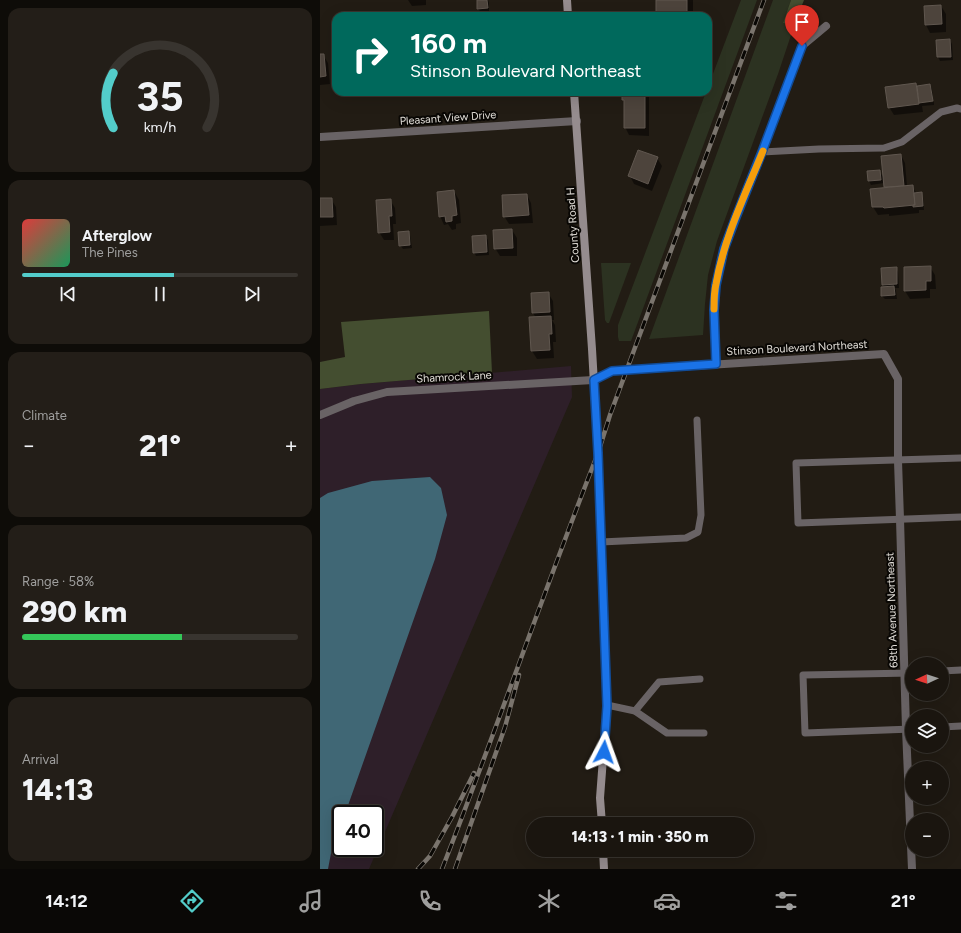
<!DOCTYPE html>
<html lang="en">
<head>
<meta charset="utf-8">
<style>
	body { margin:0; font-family:Figtree,sans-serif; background:#231e18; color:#f1f3f6; height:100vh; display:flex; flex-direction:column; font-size:15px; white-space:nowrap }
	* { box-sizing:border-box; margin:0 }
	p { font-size:13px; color:#9f9f9e }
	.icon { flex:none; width:22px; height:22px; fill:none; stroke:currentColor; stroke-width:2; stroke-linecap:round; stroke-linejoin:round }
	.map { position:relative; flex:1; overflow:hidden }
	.sheet { display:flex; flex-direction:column; gap:8px; padding:8px; background:#0e0c08; width:320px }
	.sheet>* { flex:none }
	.banner { position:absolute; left:12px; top:12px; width:380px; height:84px; border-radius:12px; box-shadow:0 4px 16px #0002,0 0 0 1px #38342f; background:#00695c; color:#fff; overflow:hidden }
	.needle { width:26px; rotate:267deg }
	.controls { position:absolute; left:585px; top:657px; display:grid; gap:8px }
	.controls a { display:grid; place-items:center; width:44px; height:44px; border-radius:50%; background:#1a150f; box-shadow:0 4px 16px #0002,0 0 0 1px #38342f; font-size:20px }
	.speed { position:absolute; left:12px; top:805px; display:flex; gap:8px; font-size:20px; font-weight:700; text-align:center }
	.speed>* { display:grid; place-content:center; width:52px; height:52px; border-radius:50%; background:#1a150f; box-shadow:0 4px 16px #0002,0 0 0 1px #38342f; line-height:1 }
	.speed .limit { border:2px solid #111; border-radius:6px; background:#fff; color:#111 }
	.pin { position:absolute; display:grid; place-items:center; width:34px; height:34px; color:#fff; margin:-41px -17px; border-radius:50% 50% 50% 0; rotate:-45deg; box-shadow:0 0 4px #0007 }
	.pin .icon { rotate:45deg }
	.me { position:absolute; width:44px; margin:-22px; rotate:4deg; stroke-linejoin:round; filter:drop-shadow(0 0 3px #0008) }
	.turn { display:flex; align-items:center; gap:14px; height:84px; padding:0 12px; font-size:18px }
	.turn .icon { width:52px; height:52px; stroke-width:2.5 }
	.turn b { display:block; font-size:28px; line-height:34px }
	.big { font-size:30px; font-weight:800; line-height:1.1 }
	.sheet .tile { flex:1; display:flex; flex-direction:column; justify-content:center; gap:6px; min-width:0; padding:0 14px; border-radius:12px; background:#231e18 }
	.sheet .dial { align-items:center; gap:0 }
	.dial svg { height:104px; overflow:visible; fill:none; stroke:#38342f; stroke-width:7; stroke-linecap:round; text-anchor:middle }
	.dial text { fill:#f1f3f6; stroke:none }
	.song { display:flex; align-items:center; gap:12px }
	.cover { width:48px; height:48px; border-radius:6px; background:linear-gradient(135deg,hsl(0 70% 55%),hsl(150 70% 35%)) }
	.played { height:4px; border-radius:2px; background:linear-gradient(90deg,#53cdca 55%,#38342f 55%) }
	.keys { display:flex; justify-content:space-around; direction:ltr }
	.heat { display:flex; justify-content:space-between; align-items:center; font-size:22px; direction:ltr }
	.charge { height:6px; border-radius:3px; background:linear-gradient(90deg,#34c759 58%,#38342f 0) }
	.trip { position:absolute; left:206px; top:817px; width:228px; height:40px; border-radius:20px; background:#1a150f; box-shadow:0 4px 16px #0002,0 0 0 1px #38342f; font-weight:800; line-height:40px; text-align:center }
	.dock { display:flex; height:64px; justify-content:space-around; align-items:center; background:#0a0806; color:#9f9f9e }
	.dock .icon { width:28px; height:28px }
	.dock .current { color:#53cdca }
	.dock b { font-size:18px; color:#f1f3f6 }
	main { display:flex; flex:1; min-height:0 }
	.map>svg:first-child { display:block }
</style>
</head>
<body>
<main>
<section class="sheet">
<div class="tile dial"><svg viewBox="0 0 100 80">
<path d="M14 69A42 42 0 1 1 86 69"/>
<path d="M14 69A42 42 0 0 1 14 27" stroke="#53cdca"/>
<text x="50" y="56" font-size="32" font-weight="700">35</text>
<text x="50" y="72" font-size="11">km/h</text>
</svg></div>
<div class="tile">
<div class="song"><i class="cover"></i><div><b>Afterglow</b><p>The Pines</p></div></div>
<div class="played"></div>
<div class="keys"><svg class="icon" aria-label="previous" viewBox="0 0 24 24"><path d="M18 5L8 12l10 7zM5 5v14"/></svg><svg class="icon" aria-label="pause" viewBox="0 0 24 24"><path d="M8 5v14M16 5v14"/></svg><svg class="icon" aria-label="next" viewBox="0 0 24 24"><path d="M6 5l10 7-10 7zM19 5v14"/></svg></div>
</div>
<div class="tile"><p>Climate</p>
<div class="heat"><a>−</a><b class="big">21°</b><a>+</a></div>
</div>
<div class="tile"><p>Range · 58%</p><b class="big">290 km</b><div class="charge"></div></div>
<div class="tile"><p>Arrival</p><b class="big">14:13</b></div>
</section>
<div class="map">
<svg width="641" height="869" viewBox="0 0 641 869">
	<rect width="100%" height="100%" fill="#221c14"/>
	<path fill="#2e1f29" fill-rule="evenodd" d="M251 366 252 397 49 869H0V389L41 384ZM21 814H55V848H21Z"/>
	<g fill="#2c3221">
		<path d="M421 0H437L311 341H299L298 337V325L386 92H388V87Z"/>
		<path d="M453 0H471L463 23 474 26 458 74 397 241 388 275 385 304 383 335 329 339Z"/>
		<path d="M281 263H311L289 323H287L285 320Z"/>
	</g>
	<g fill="#444e30">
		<path d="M471 0H484L474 26 463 23Z"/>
		<path d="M169 311 172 373 41 384 0 389V362L25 357 21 322Z"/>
	</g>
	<path fill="#406775" d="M110 477 121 488 127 515 115 559 25 814H21V824L12 848 8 869H0V498L8 493 52 481Z"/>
	<g fill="#0007">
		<path d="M88 0H106V5L92 6Z"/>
		<path d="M158 0H168L169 2V12H161L158 9Z"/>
		<rect x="337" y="0" width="36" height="16"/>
		<path d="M621 6 626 14V32L610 33 606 25Z"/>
		<path d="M630 40 632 44 633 60 620 61 618 57 617 41Z"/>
		<path d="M0 55H3L8 63 10 84 0 85Z"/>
		<path d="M596 84 597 87 610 85 612 89 613 100 602 101V103L614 102V105L602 106 603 112 574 115 569 107Z"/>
		<path d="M303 92H327L329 97V136L309 135 305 127V102L303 99Z"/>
		<path d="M331 92H339V97H333Z"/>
		<path d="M581 155 585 163 587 186H592L597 194 601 193 603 197 604 210H599V213L569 216V214L558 215 553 207 552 190 565 188 564 183 551 185 549 181 559 171 564 178Z"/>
		<path d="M337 158 342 166 332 191 314 184 310 176Z"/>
		<path d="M134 191 139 200 141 223 136 224V229L132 230 128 224 124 225 120 216Z"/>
		<path d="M207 195 211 203 213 223 189 224 184 216Z"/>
		<path d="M0 199H11L16 207 17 225 0 226Z"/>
		<path d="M70 200 75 208 76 224H73L74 240H64L59 232Z"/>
		<path d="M192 230 197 238V256H180L175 248Z"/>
		<path d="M88 232 90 235 92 248 83 249 80 245Z"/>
		<path d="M165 236 168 240 169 255 156 256 154 252Z"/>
		<path d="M610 267 615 275 616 289H610V298L590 299 585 291Z"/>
		<path d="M576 268 578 272 579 288H575L576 291 577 299H565L562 296 565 287 563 285Z"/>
		<path d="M228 293 233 301 234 320H232L235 325 236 342H233L234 358 217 359 212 351 216 318 213 313Z"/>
	</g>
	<g fill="#4d443c" stroke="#60574f">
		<path d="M157 0H167L168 8 157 9Z"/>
		<rect x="336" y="0" width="31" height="16"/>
		<path d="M621 5 622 24 605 25 604 6Z"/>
		<path d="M630 39 631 57H617L616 40Z"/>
		<path d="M0 54H4L6 76 0 77Z"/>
		<path d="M596 83 599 104 568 108 565 87Z"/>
		<path d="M610 84 613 101 599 103 597 86Z"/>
		<path d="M302 92H325V128H304V100H302Z"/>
		<path d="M318 150 338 157 328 184 308 176Z"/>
		<path d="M581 154 584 186 564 187 561 156Z"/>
		<path d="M560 170 561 180 548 181 547 171Z"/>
		<path d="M593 185 595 205 564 208 563 207H552L550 189Z"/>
		<path d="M134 190 137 215 132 216V221L126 222 125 216 119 217 117 192Z"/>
		<path d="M602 192 603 206 593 207V205H595L594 193Z"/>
		<path d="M207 194 209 215 183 217 182 195Z"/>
		<path d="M0 198H12L13 217H0Z"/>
		<path d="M71 199 72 216H69L70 232 58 233 56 200Z"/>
		<path d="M192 229 193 248 174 249 173 230Z"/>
		<path d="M89 231 90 245 79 246 78 232Z"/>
		<path d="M166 235 167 252 153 253 152 236Z"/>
		<path d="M611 266V281H606V290L584 291V267Z"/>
		<path d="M577 267V284L562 285 561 268Z"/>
		<path d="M574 286 575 295 561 296V287Z"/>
		<path d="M229 292 230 312 212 313 211 293Z"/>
		<path d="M231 316 232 334H229L230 350 211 351 209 317Z"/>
	</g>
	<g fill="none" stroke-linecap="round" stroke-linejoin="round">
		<g stroke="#696365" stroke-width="7">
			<path d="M442 152 499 149 564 148 582 142 621 112 637 108 641 109"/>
			<path d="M641 458 476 463 478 523 641 517"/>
			<path d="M281 542 366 538 378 532 381 515 377 420"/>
			<path d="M622 671 641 670"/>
			<path d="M592 673 483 675 485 733 592 729"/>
			<path d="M287 705 315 711 347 733H384"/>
			<path d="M315 711 339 682 380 679"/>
			<path d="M622 727 641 726"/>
		</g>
		<g stroke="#696365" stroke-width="8">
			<path d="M0 137 257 121"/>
			<path d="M396 364 394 310 396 285 404 249 416 217 442 152 482 46 506 26"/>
			<path d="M0 415 34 401 67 392 273 380 292 371 564 354 578 379V461L580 519 586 729 592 869"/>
		</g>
		<g stroke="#958c8e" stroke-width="8">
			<path d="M247 0 248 16"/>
			<path d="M254 92 272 349 278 453 287 705 280 798 282 824"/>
			<path d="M283 850 284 869"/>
		</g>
		<defs>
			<g id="rail">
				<path d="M98 869 110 856 132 817 154 773"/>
				<path d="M122 869C176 731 224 591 278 453L290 415 444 0"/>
				<path d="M135 869 185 727 199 675"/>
			</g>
		</defs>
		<use href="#rail" stroke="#7a746d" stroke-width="4.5"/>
		<use href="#rail" stroke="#090704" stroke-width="3" stroke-dasharray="9" stroke-linecap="butt"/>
	</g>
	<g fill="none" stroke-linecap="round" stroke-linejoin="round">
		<defs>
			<path id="route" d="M284 752 287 706 278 453 274 380 292 371 396 364 394 310 396 285 404 249 416 217 442 152 482 46"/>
		</defs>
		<use href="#route" stroke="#114b97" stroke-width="10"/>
		<use href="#route" stroke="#1a73e8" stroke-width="7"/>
		<path stroke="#f59e0b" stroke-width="7" d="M394 309C394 301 394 292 396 284 404 238 425 195 443 151"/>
	</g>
	<g text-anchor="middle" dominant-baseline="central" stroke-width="4" stroke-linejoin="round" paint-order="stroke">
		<g font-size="11" fill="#e1ddd7" stroke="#090704">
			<text transform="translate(128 118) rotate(-4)">Pleasant View Drive</text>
			<text transform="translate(253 225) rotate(-94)">County Road H</text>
			<text transform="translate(477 348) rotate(-3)">Stinson Boulevard Northeast</text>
			<text transform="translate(134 377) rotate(-3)">Shamrock Lane</text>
			<text transform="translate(572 610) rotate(-92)">68th Avenue Northeast</text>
		</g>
	</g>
</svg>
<div class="controls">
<a><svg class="needle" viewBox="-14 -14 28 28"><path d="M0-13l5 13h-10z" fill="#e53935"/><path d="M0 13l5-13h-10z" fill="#9f9f9e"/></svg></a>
<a><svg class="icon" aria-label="layers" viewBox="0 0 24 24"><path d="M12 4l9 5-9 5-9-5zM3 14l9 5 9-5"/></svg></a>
<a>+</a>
<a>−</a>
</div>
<div class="speed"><div class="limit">40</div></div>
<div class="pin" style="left:482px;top:46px;background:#d93025"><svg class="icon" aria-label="arrive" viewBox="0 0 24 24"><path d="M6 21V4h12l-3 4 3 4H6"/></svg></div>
<svg class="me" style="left:284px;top:752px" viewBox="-20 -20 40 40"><path d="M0-17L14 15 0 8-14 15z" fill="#1a73e8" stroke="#fff" stroke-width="4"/></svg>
<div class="trip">14:13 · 1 min · 350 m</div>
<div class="banner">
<div class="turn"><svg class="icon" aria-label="right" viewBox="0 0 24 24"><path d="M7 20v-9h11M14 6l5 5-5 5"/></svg><div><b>160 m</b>Stinson Boulevard Northeast</div></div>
</div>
</div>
</main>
<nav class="dock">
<b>14:12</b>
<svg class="icon current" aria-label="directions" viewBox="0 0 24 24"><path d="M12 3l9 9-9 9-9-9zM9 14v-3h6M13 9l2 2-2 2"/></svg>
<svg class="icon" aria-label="music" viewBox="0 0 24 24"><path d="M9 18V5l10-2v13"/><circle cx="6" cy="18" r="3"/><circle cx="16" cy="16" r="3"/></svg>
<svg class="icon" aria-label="phone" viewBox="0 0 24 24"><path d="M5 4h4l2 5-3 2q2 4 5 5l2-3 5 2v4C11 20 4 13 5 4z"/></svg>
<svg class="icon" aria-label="climate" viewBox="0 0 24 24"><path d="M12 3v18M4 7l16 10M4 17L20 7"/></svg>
<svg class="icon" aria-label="car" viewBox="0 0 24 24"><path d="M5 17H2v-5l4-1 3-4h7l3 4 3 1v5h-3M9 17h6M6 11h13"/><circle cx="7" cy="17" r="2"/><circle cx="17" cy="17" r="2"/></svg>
<svg class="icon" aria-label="filters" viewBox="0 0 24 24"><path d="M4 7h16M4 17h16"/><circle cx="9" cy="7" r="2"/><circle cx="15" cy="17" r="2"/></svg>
<b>21°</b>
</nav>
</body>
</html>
